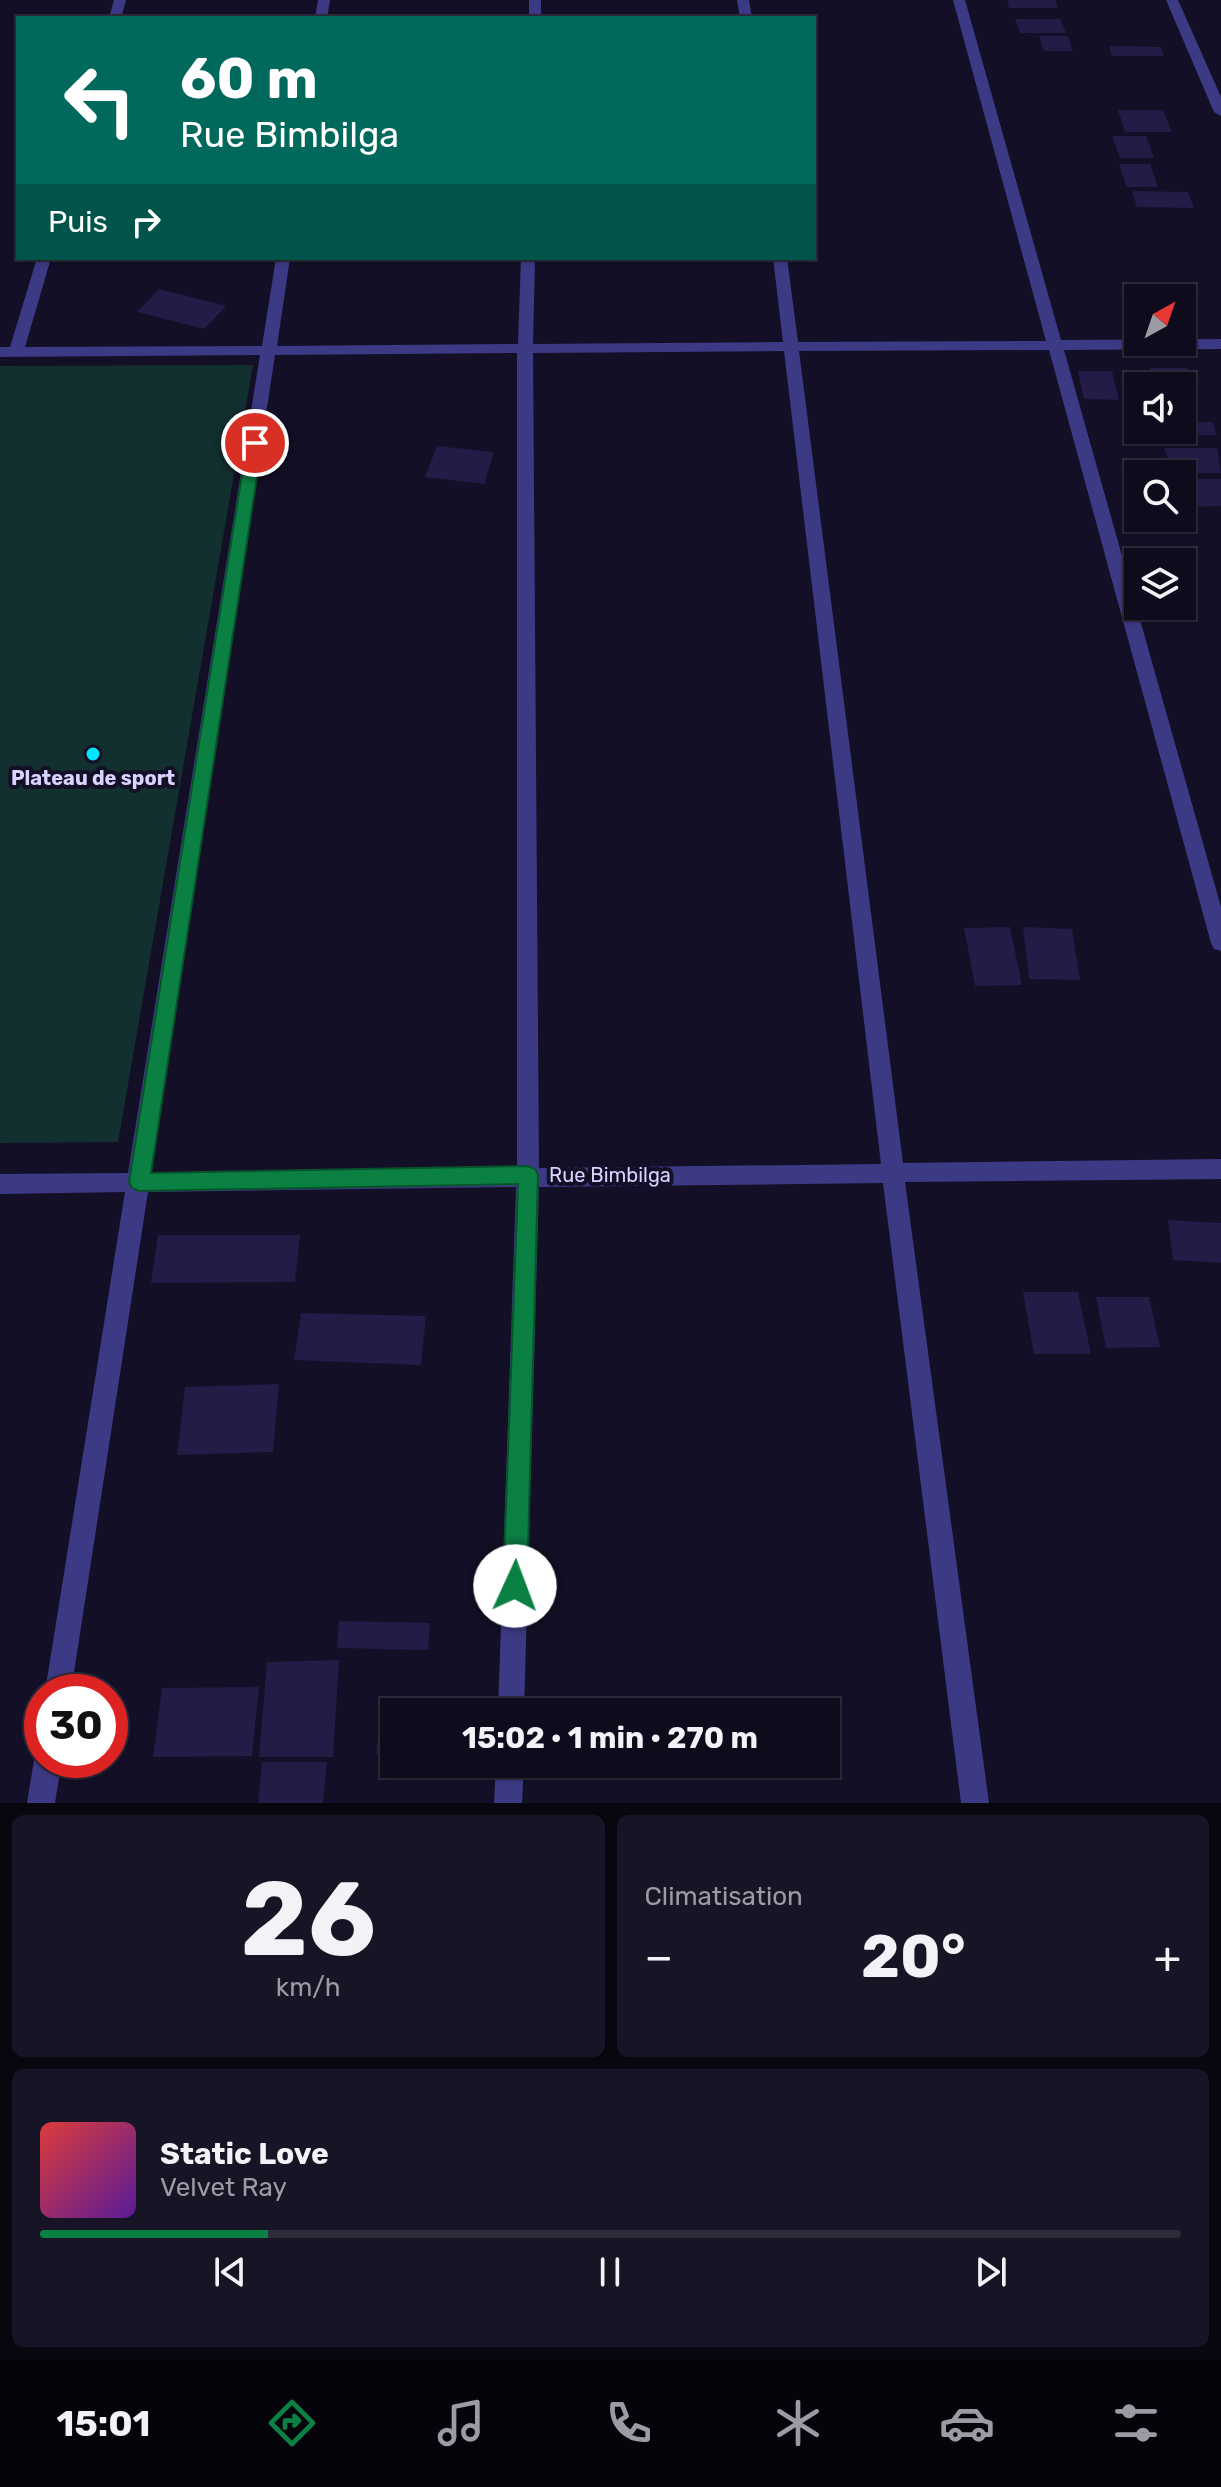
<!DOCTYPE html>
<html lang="fr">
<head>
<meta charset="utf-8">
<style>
	body { margin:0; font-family:Rubik,sans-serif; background:#171425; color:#f1f3f6; height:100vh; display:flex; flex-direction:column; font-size:30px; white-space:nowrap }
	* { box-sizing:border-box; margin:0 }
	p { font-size:26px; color:#9b9ba3 }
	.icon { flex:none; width:44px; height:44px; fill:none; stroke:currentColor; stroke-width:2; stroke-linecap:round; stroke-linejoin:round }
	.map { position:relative; height:1803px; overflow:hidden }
	.details { display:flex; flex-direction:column; gap:12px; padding:12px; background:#08060f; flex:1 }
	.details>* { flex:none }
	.banner { position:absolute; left:16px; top:16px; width:800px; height:244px; border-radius:0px; box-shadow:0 2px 6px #0004,0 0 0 2px #2e2b3b; background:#00695c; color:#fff; overflow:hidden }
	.needle { width:52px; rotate:40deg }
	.controls { position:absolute; left:1124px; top:284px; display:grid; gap:16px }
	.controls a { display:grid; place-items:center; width:72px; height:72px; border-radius:0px; background:#0e0b1c; box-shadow:0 2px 6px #0004,0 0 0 2px #2e2b3b; font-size:40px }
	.speed { position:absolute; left:24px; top:1674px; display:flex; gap:16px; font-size:40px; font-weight:700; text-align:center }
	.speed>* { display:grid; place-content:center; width:104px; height:104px; border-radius:50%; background:#0e0b1c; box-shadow:0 2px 6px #0004,0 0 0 2px #2e2b3b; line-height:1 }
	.speed .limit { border:12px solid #d22; background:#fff; color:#111 }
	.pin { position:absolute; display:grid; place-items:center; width:68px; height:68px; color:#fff; margin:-34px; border:4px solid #fff; border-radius:50%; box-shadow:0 2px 8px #0007 }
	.me { position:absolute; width:88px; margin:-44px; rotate:2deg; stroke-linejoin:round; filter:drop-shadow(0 0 6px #0008) }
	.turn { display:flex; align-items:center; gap:28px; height:168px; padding:0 32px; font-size:36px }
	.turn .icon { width:104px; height:104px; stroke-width:2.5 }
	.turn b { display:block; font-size:56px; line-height:68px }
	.then { display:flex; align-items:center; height:76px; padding:0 32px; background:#0003; gap:16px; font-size:30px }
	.big { font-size:60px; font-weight:700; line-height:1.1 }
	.details .card { flex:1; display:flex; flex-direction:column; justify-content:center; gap:12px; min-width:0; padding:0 28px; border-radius:12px; background:#171425 }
	.details .dial { align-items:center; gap:0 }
	.dial b { font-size:104px; line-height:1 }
	.song { display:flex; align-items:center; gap:24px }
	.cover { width:96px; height:96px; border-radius:12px; background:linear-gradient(135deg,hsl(0 70% 55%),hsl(270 70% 35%)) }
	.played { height:8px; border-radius:4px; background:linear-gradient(90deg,#0b8043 20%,#2e2b3b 20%) }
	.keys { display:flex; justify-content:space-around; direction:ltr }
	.heat { display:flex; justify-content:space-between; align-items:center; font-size:44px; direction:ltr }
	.details .tiles { flex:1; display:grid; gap:12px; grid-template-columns:1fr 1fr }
	.card:last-child { grid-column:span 2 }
	.trip { position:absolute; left:380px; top:1698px; width:460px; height:80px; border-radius:0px; background:#0e0b1c; box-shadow:0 2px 6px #0004,0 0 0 2px #2e2b3b; font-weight:700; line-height:80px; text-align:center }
	.tab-bar { display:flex; height:128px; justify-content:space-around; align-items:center; background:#06040b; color:#9b9ba3 }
	.tab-bar .icon { width:56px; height:56px }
	.tab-bar .selected { color:#0b8043 }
	.tab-bar b { font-size:36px; color:#f1f3f6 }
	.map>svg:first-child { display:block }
</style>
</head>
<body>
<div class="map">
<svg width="1221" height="1803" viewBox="0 0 1221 1803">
	<rect width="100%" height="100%" fill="#130f26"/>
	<path fill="#12302f" d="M253 365 118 1142 0 1143V366Z"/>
	<g fill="#241b47">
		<path d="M1007 0H1055L1058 8H1009Z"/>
		<path d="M1015 19H1060L1066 33H1020Z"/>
		<path d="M1039 36H1068L1073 51H1044Z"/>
		<path d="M1109 46 1160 47 1164 56H1112Z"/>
		<path d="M1118 110H1163L1172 132H1125Z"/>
		<path d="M1112 136H1146L1154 158H1120Z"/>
		<path d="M1119 164H1150L1158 187H1127Z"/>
		<path d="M1132 191 1188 192 1194 208 1137 207Z"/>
		<path d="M159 289 226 306 204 329 137 312Z"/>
		<path d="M1150 368H1188L1197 397H1182V386H1156Z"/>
		<path d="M1078 371H1112L1119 400 1084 399Z"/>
		<path d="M1182 422H1212L1217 435H1175L1173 430H1182Z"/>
		<path d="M437 446 494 452 484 484 425 477Z"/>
		<path d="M1164 448H1217L1221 473H1173Z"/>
		<path d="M1182 479H1221V506L1182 507Z"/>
		<path d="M1124 480H1138V508H1133Z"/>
		<path d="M1010 927 1022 985 975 986 964 928Z"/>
		<path d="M1023 927 1072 929 1080 980 1029 979Z"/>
		<path d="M1168 1220 1221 1223V1263L1173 1260Z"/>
		<path d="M158 1235H300L295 1282 151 1283Z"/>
		<path d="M1023 1292H1078L1091 1354H1034Z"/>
		<path d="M1096 1297H1149L1160 1347 1106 1348Z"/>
		<path d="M301 1313 426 1316 421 1365 294 1360Z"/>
		<path d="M279 1384 273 1452 177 1455 185 1387Z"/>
		<path d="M339 1621 430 1623 428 1650 337 1648Z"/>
		<path d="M339 1660 333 1757H259L267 1662Z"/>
		<path d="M259 1687 252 1756 153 1757 162 1688Z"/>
		<path d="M382 1697 446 1698 445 1712H394V1755L376 1754Z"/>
		<path d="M262 1762H327L323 1803H258Z"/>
	</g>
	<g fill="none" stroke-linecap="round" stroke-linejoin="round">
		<g fill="#3d3a85" fill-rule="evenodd">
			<path d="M114 0H126L121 18H109Z"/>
			<path d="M318 0H330L327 18H315Z"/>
			<rect x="529" y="0" width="12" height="18"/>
			<path d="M737 0H749L752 18H740Z"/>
			<path d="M953 0H965L1061 340 1221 339V349L1064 350 1221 907V951L1214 949 1211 943 1049 350 799 351 903 1163 1221 1159V1179L905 1182 989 1803H961L883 1183 539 1187 524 1712H498L516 1187 148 1192 71 1692H45L125 1192 0 1194V1174L128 1173 260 355 0 357V347H10L37 258H51L25 347 262 346 276 258H290L277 346 518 344 521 258H535L533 344 783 342 773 258H787L798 342 1046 341ZM784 351 881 1164 539 1168 533 353ZM517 353V1168L151 1173 275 355Z"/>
			<path d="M1166 0H1178L1221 97V116L1214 112Z"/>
			<path d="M42 1749V1760H62L55 1803H27L34 1760Z"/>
			<path d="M496 1764H524L522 1803H494Z"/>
		</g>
	</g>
	<path fill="#0b8043" stroke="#07532c" stroke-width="2" d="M255 438 262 443 151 1173 528 1166 535 1169 538 1175 527 1586 524 1594 515 1597 507 1594 503 1586 518 1184 139 1191 132 1188 129 1182 247 443Z"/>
	<circle fill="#00e5ff" stroke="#130f26" stroke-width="3" cx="93" cy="754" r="8"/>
	<g text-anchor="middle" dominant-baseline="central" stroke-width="8" stroke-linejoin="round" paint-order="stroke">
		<g font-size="20" font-weight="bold" fill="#d9d4ff" stroke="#130f26">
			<text x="93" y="778">Plateau de sport</text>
		</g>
		<g font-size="20" fill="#d9d4ff" stroke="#130f26">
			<text x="610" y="1175">Rue Bimbilga</text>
		</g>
	</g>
</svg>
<div class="controls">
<a><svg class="needle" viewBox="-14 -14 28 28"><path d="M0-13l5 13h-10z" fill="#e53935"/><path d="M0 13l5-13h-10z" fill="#9b9ba3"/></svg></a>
<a><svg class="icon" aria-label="sound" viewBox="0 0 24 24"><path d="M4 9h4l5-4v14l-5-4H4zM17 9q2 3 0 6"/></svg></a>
<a><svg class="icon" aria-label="search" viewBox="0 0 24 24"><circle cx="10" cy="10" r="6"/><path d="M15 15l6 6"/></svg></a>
<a><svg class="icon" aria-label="layers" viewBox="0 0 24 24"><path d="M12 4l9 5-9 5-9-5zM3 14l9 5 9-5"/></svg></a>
</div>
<div class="speed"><div class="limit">30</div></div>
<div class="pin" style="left:255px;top:443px;background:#d93025"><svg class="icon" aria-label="arrive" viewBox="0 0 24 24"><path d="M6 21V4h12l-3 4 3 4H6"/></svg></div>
<svg class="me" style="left:515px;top:1586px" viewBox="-20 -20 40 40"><circle r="19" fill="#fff"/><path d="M0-13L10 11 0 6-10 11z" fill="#0b8043"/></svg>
<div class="trip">15:02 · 1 min · 270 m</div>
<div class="banner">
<div class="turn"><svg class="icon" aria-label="left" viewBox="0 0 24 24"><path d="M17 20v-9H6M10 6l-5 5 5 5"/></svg><div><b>60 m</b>Rue Bimbilga</div></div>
<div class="then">Puis<svg class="icon" aria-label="right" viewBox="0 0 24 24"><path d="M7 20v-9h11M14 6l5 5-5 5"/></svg></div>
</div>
</div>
<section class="details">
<div class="tiles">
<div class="card dial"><b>26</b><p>km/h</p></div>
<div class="card"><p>Climatisation</p>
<div class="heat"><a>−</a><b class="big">20°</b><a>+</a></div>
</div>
<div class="card">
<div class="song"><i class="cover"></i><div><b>Static Love</b><p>Velvet Ray</p></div></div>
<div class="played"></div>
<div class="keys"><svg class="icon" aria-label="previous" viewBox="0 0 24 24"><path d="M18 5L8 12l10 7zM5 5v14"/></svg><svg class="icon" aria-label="pause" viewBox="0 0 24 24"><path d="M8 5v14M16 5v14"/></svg><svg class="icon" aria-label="next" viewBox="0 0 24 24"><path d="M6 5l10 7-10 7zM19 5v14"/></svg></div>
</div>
</div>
</section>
<nav class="tab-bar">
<b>15:01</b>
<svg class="icon selected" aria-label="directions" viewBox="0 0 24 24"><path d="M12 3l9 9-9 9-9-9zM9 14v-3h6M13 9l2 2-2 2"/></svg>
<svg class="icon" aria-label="music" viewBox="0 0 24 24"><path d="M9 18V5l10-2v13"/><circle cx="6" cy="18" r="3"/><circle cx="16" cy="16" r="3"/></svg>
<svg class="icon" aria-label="phone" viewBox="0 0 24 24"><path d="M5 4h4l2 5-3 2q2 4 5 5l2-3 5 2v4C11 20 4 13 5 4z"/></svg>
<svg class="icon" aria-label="climate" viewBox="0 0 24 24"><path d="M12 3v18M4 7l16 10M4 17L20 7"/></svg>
<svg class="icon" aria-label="car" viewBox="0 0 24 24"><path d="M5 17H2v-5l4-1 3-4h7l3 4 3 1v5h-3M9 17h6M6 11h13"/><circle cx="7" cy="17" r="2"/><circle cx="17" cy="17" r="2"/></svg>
<svg class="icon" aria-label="filters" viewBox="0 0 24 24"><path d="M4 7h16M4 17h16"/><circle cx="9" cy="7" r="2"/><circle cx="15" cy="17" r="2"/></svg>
</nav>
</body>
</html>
